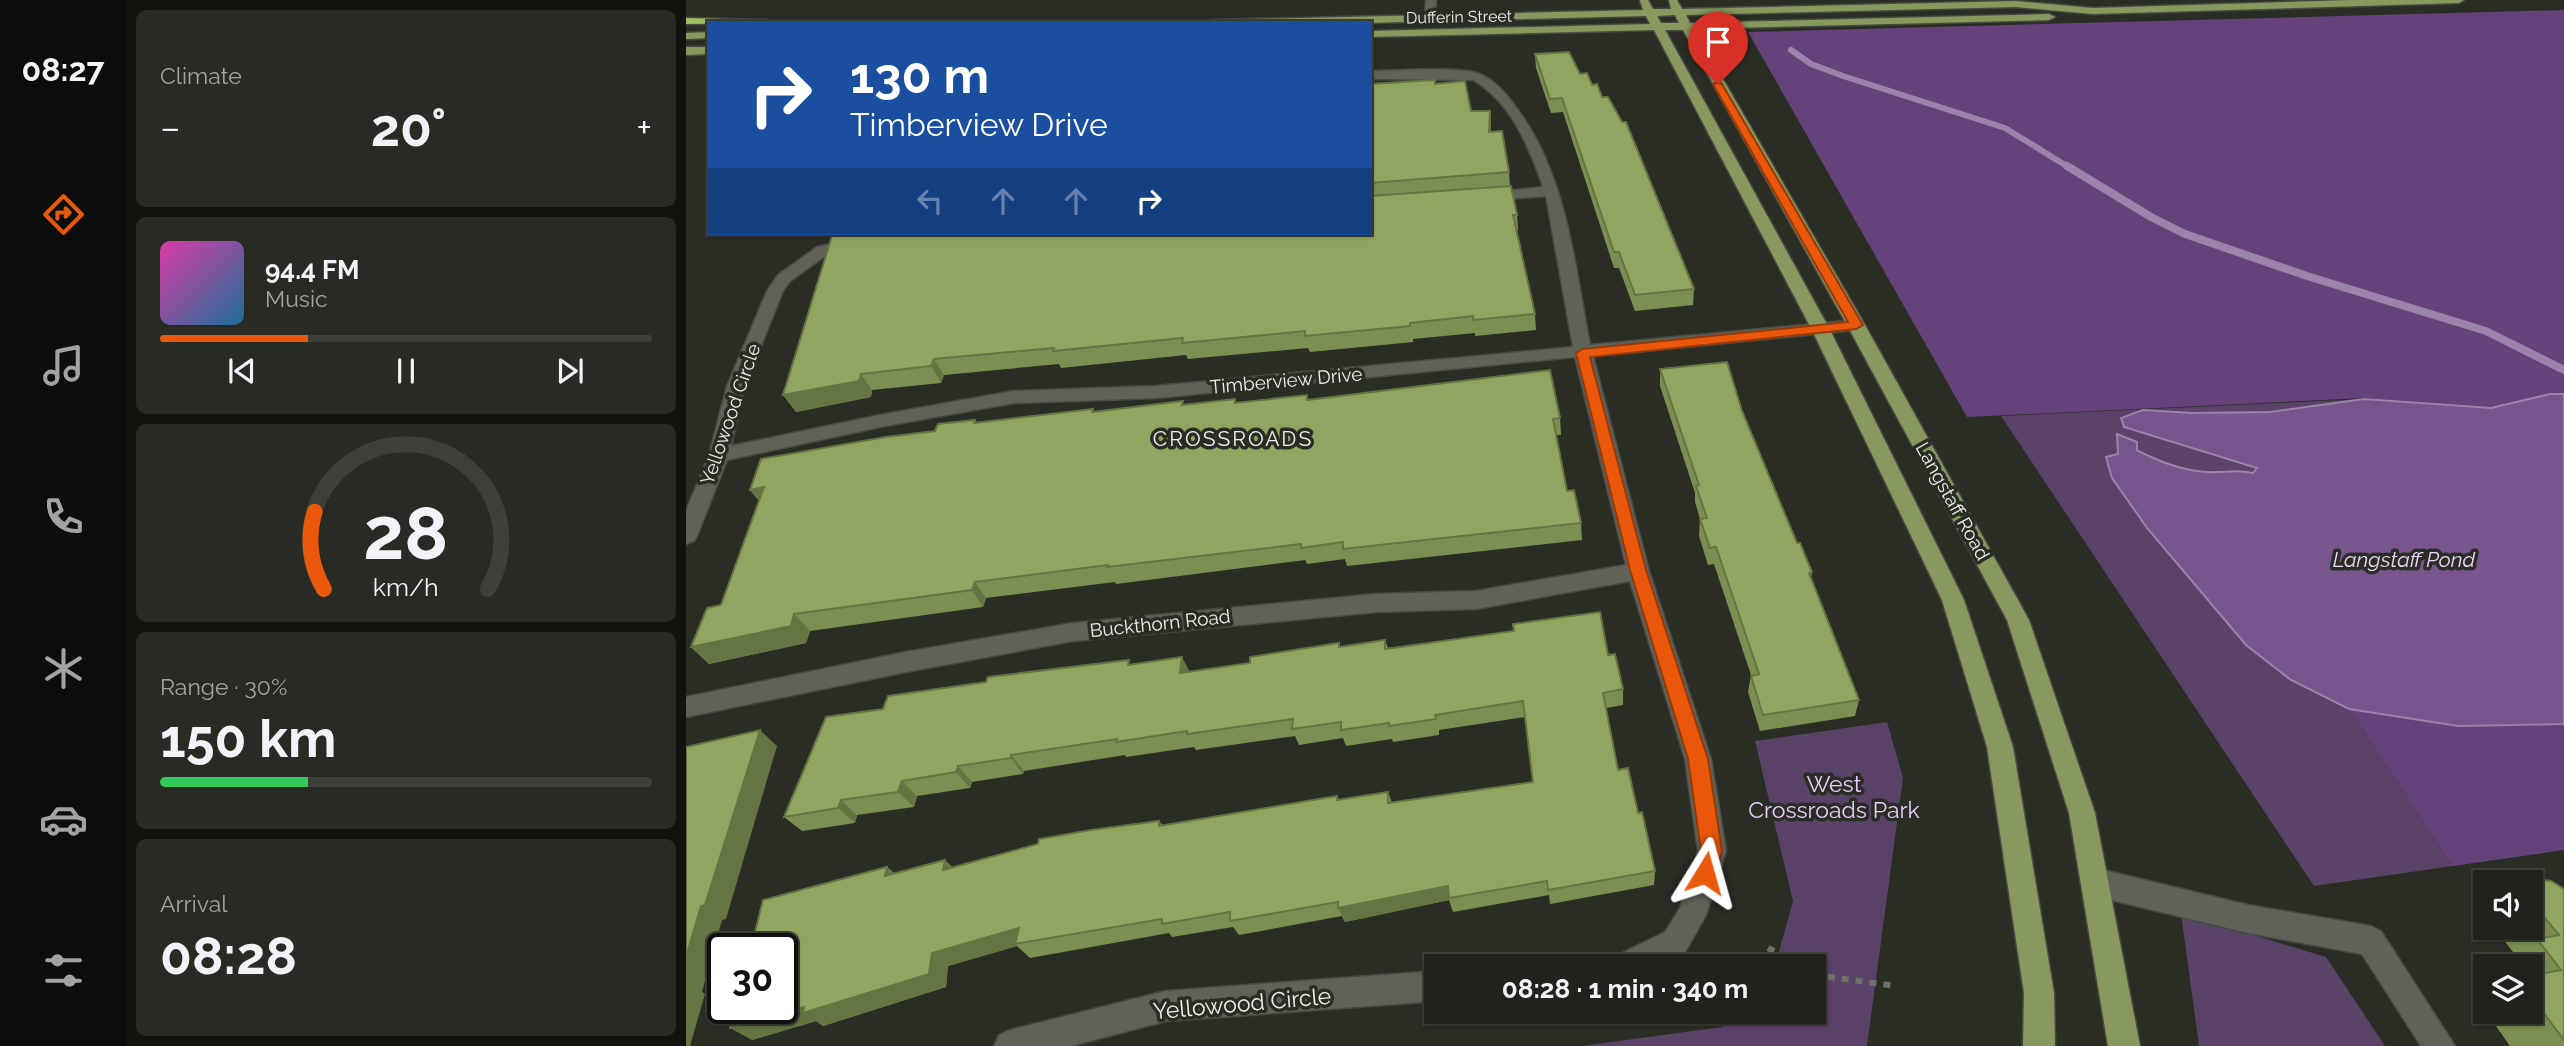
<!DOCTYPE html>
<html lang="en">
<head>
<meta charset="utf-8">
<style>
	body { margin:0; font-family:Raleway,sans-serif; background:#282a24; color:#f1f3f6; height:100vh; display:flex; flex-direction:column; font-size:26px; white-space:nowrap }
	* { box-sizing:border-box; margin:0 }
	p { font-size:23px; color:#a2a4a3 }
	.icon { flex:none; width:38px; height:38px; fill:none; stroke:currentColor; stroke-width:2; stroke-linecap:round; stroke-linejoin:round }
	.map { position:relative; flex:1; overflow:hidden }
	.panel { display:flex; flex-direction:column; gap:10px; padding:10px; background:#12130f; width:560px }
	.panel>* { flex:none }
	.top-card { position:absolute; left:21px; top:21px; width:665px; height:214px; border-radius:0px; box-shadow:0 2px 5px #0004,0 0 0 2px #3d3f3a; background:#1a4fa0; color:#fff; overflow:hidden }
	.buttons { position:absolute; left:1787px; top:870px; display:grid; gap:14px }
	.buttons a { display:grid; place-items:center; width:70px; height:70px; border-radius:0px; background:#20221b; box-shadow:0 2px 5px #0004,0 0 0 2px #3d3f3a; font-size:35px }
	.speed { position:absolute; left:21px; top:933px; display:flex; gap:14px; font-size:35px; font-weight:700; text-align:center }
	.speed>* { display:grid; place-content:center; width:91px; height:91px; border-radius:50%; background:#20221b; box-shadow:0 2px 5px #0004,0 0 0 2px #3d3f3a; line-height:1 }
	.speed .limit { border:4px solid #111; border-radius:10px; background:#fff; color:#111 }
	.pin { position:absolute; display:grid; place-items:center; width:60px; height:60px; color:#fff; margin:-72px -30px; border-radius:50% 50% 50% 0; rotate:-45deg; box-shadow:0 0 7px #0007 }
	.pin .icon { rotate:45deg }
	.me { position:absolute; width:77px; margin:-38px; rotate:8deg; stroke-linejoin:round; filter:drop-shadow(0 0 5px #0008) }
	.turn { display:flex; align-items:center; gap:24px; height:147px; padding:0 28px; font-size:32px }
	.turn .icon { width:91px; height:91px; stroke-width:2.5 }
	.turn b { display:block; font-size:49px; line-height:60px }
	.lanes { display:flex; align-items:center; height:66px; padding:0 28px; background:#0003; justify-content:center; gap:35px; direction:ltr }
	.lanes .off { opacity:.35 }
	.big { font-size:52px; font-weight:700; line-height:1.1 }
	.panel .tile { flex:1; display:flex; flex-direction:column; justify-content:center; gap:10px; min-width:0; padding:0 24px; border-radius:10px; background:#282a24 }
	.panel .dial { align-items:center; gap:0 }
	.dial svg { height:182px; overflow:visible; fill:none; stroke:#3d3f3a; stroke-width:7; stroke-linecap:round; text-anchor:middle }
	.dial text { fill:#f1f3f6; stroke:none }
	.song { display:flex; align-items:center; gap:21px }
	.cover { width:84px; height:84px; border-radius:10px; background:linear-gradient(135deg,hsl(320 70% 55%),hsl(200 70% 35%)) }
	.played { height:7px; border-radius:4px; background:linear-gradient(90deg,#ea580c 30%,#3d3f3a 30%) }
	.keys { display:flex; justify-content:space-around; direction:ltr }
	.heat { display:flex; justify-content:space-between; align-items:center; font-size:38px; direction:ltr }
	.charge { height:10px; border-radius:5px; background:linear-gradient(90deg,#34c759 30%,#3d3f3a 0) }
	.trip { position:absolute; left:738px; top:954px; width:402px; height:70px; border-radius:0px; background:#20221b; box-shadow:0 2px 5px #0004,0 0 0 2px #3d3f3a; font-weight:700; line-height:70px; text-align:center }
	main { display:flex; flex:1; min-height:0 }
	.tabs { display:flex; flex-direction:column; width:126px; justify-content:space-around; align-items:center; background:#0d0e0b; color:#a2a4a3 }
	.tabs .icon { width:49px; height:49px }
	.tabs .current { color:#ea580c }
	.tabs b { font-size:32px; color:#f1f3f6 }
	.map>svg:first-child { display:block }
</style>
</head>
<body>
<main>
<nav class="tabs">
<b>08:27</b>
<svg class="icon current" aria-label="directions" viewBox="0 0 24 24"><path d="M12 3l9 9-9 9-9-9zM9 14v-3h6M13 9l2 2-2 2"/></svg>
<svg class="icon" aria-label="music" viewBox="0 0 24 24"><path d="M9 18V5l10-2v13"/><circle cx="6" cy="18" r="3"/><circle cx="16" cy="16" r="3"/></svg>
<svg class="icon" aria-label="phone" viewBox="0 0 24 24"><path d="M5 4h4l2 5-3 2q2 4 5 5l2-3 5 2v4C11 20 4 13 5 4z"/></svg>
<svg class="icon" aria-label="climate" viewBox="0 0 24 24"><path d="M12 3v18M4 7l16 10M4 17L20 7"/></svg>
<svg class="icon" aria-label="car" viewBox="0 0 24 24"><path d="M5 17H2v-5l4-1 3-4h7l3 4 3 1v5h-3M9 17h6M6 11h13"/><circle cx="7" cy="17" r="2"/><circle cx="17" cy="17" r="2"/></svg>
<svg class="icon" aria-label="filters" viewBox="0 0 24 24"><path d="M4 7h16M4 17h16"/><circle cx="9" cy="7" r="2"/><circle cx="15" cy="17" r="2"/></svg>
</nav>
<section class="panel">
<div class="tile"><p>Climate</p>
<div class="heat"><a>−</a><b class="big">20°</b><a>+</a></div>
</div>
<div class="tile">
<div class="song"><i class="cover"></i><div><b>94.4 FM</b><p>Music</p></div></div>
<div class="played"></div>
<div class="keys"><svg class="icon" aria-label="previous" viewBox="0 0 24 24"><path d="M18 5L8 12l10 7zM5 5v14"/></svg><svg class="icon" aria-label="pause" viewBox="0 0 24 24"><path d="M8 5v14M16 5v14"/></svg><svg class="icon" aria-label="next" viewBox="0 0 24 24"><path d="M6 5l10 7-10 7zM19 5v14"/></svg></div>
</div>
<div class="tile dial"><svg viewBox="0 0 100 80">
<path d="M14 69A42 42 0 1 1 86 69"/>
<path d="M14 69A42 42 0 0 1 10 35" stroke="#ea580c"/>
<text x="50" y="56" font-size="32" font-weight="700">28</text>
<text x="50" y="72" font-size="11">km/h</text>
</svg></div>
<div class="tile"><p>Range · 30%</p><b class="big">150 km</b><div class="charge"></div></div>
<div class="tile"><p>Arrival</p><b class="big">08:28</b></div>
</section>
<div class="map">
<svg width="1878" height="1046" viewBox="0 0 1878 1046">
	<rect width="100%" height="100%" fill="#2a2d24"/>
	<g fill="#5a4268">
		<path d="M1678 399 1584 412 1542 457 1572 468 1567 473C1551 470 1539 473 1523 472 1489 471 1457 455 1432 434V454L1420 457 1605 680 1663 709 1767 866 1628 886 1315 416Z"/>
		<path d="M1201 722 1217 778 1181 1046H896L1036 1027 1050 1012H1129V966H1089L1107 901 1069 741Z"/>
		<path d="M1495 913 1640 957 1699 1046H1513Z"/>
	</g>
	<g fill="#65427a">
		<path d="M1878 10V394H1864L1805 408 1679 398 1281 417 1062 32Z"/>
		<path d="M1663 709 1772 726 1878 724V850L1767 866Z"/>
	</g>
	<path fill="#79558e" stroke="#9c83a9" stroke-width="2" d="M1864 394H1878V724L1772 726 1663 709 1605 680 1560 645 1461 528 1426 478 1420 457 1432 454 1431 434 1451 442V450C1471 461 1498 471 1521 472 1537 473 1550 469 1567 473L1571 468 1438 427 1435 418 1457 410 1506 413 1584 412 1678 399 1805 408Z"/>
	<g fill="none" stroke-linecap="round" stroke-linejoin="round">
		<path stroke="#9c83a9" stroke-width="6" d="M1105 50 1125 64 1157 76 1319 128 1384 168"/>
		<path stroke="#9c83a9" stroke-width="8" d="M1381 166 1465 217 1499 234 1621 276 1800 331 1878 370"/>
		<defs>
			<g id="minor">
				<path d="M740 0H750L749 19 739 17Z"/>
				<path d="M684 71C710 71 775 65 796 75 813 83 826 101 837 117 882 184 889 267 904 345L1170 320 1179 325 1170 330 907 356 963 571 1025 759 1040 851 1020 915 999 952 976 966H928L932 955 979 932 994 908 1012 851 999 759 944 581 790 609 690 612 387 641 220 672 0 717V697L220 652 387 623 690 594 790 591 940 565 889 357 470 398 328 403 199 426 41 460 11 536 8 541 0 544V511L23 455 41 386 81 291 92 275 131 247 170 239 178 244 175 247 142 254 104 281 97 291 59 386 45 446 199 414 328 391 470 386 887 347 860 196 798 201 791 197 798 193 857 187C843 147 826 103 787 80L684 79Z"/>
				<path d="M1409 868 1562 905 1685 926 1695 931 1769 1046H1735L1676 954 1562 933 1409 896 1399 892 1395 882 1399 872Z"/>
				<path d="M751 971V1001L480 1021 385 1046H308L313 1035 324 1030 480 991Z"/>
			</g>
			<g id="major">
				<path d="M954 0H962L967 9H985L983 0H991L996 9 1330 1 1407 8 1666 0H1778L1773 3 1407 14 1330 7 1000 15 1004 23 1363 14 1369 17 1363 20 1008 29 1179 325 1343 620 1409 813 1454 1046H1422L1383 813 1321 620 1161 325 997 30H979L1144 330 1278 600 1327 747 1368 993 1369 1046H1337L1338 993 1301 747 1256 600 1126 330 968 30 684 37V31L964 24 960 16 677 23H521L526 20 957 10ZM989 15 993 23H975L971 16Z"/>
				<path d="M23 32V38L0 39V33Z"/>
				<path d="M0 47H23V54L0 55Z"/>
			</g>
			<path id="highway" d="M0 18 82 20 87 23 0 24Z"/>
		</defs>
		<use href="#minor" stroke="#474a42" stroke-width="3"/>
		<use href="#major" stroke="#474a42" stroke-width="3"/>
		<use href="#highway" stroke="#474a42" stroke-width="3"/>
		<g stroke="#6f7169" stroke-width="6" stroke-dasharray="7 7" stroke-linecap="butt">
			<path d="M1082 948 1116 966"/>
			<path d="M1129 972 1136 976 1210 986"/>
		</g>
		<use href="#minor" fill="#5e6257" fill-rule="evenodd"/>
		<use href="#major" fill="#87995e" fill-rule="evenodd"/>
		<use href="#highway" fill="#a2bd62" fill-rule="evenodd"/>
	</g>
	<g fill="#7c8f53">
		<path d="M849 54 894 74 906 85 916 97 1008 289 1007 305 949 311 933 268H928L877 112 865 113 850 68Z"/>
		<path d="M684 84H749L785 111H804L805 132 823 172 824 186 831 215 832 230H831L849 314 850 330 789 336V333L727 339V342L624 352 622 348 502 359 500 355 375 368 373 364 258 375 255 383 186 390 185 397 110 412 97 395 159 234 684 233Z"/>
		<path d="M974 369 1056 411 1111 543 1126 572 1125 578 1173 700 1169 716 1074 731 1062 692 1065 675 1028 564 1022 565 1013 536 1014 519 1009 502V493L974 386Z"/>
		<path d="M621 395 623 400 874 418 875 435H870L881 491 895 523 896 540 661 566 659 559 621 564 619 560 430 584 429 582 300 598 297 607 124 631 120 643 23 664 5 647 35 605 73 501 64 490 249 431 289 420 290 422 499 405 551 403Z"/>
		<path d="M699 640 702 648 922 655 937 689V705L920 708 932 770 952 813 969 871 968 885 864 904 863 895 767 912 763 900 659 922 656 916 553 935 547 927 486 937 483 933 344 958 331 946 262 966 260 987 137 1026 130 1021 66 1040 201 867 208 873 259 860 266 867 473 821 476 825 651 796 653 800 702 792 706 803 847 782 839 717 753 730V735L707 742 706 739 660 746 657 738 613 745 609 736 510 750 508 747 440 757 439 755 338 771 337 774 286 782 284 788 231 796 228 807 171 815 169 823 116 831 98 817 197 709 445 665 504 672 564 663 653 643 654 647Z"/>
		<path d="M1837 877 1878 889V1046H1824L1800 1012H1844V966H1813L1812 964 1828 953 1808 928H1844V882H1830Z"/>
		<path d="M1799 998V1010L1793 1001Z"/>
	</g>
	<g fill="#657443">
		<path d="M804 111 805 125V147L803 132Z"/>
		<path d="M110 233H142L113 237Z"/>
		<path d="M248 359 258 375 255 383 245 366Z"/>
		<path d="M175 374 186 390 185 397 110 412 97 395Z"/>
		<path d="M78 487V507L64 490Z"/>
		<path d="M289 582 300 598 297 607 286 590Z"/>
		<path d="M108 614 124 631 120 643 23 664 5 647Z"/>
		<path d="M496 657 505 674 494 673Z"/>
		<path d="M74 730 91 746 40 919 36 920 16 992 19 994 4 1046H0V957L15 906Z"/>
		<path d="M325 755 338 771 337 774 325 758Z"/>
		<path d="M272 766 286 782 284 788 270 772Z"/>
		<path d="M216 781 231 796 228 807 212 792Z"/>
		<path d="M155 800 171 815 169 823 152 808Z"/>
		<path d="M259 860 274 874 257 870Z"/>
		<path d="M201 867 217 881 199 876Z"/>
		<path d="M762 886 763 900 659 922 652 908Z"/>
		<path d="M333 928 329 944 331 946 262 966 260 987 137 1026 130 1021 66 1040 44 1028 246 953Z"/>
	</g>
	<g fill="#90a660" stroke="#657443" stroke-width="2">
		<path d="M883 52 894 74 901 73 906 85 911 84 916 97H922L936 122H940L1008 289 949 295 933 252H928L876 98 864 99 849 54Z"/>
		<path d="M749 80V84L779 81 785 111H804L803 132 816 131 823 172 684 183V84Z"/>
		<path d="M825 186 831 215H827L849 314 787 320V316L724 323V326L619 336V331L496 343 497 338 367 351 368 348 248 359 245 366 175 374 173 381 97 395 146 236 172 233H402L401 234 419 233H684V196Z"/>
		<path d="M1041 362 1056 411 1111 543H1114L1126 572 1123 573 1173 700 1077 715 1065 676 1073 674 1030 547 1024 548 1014 519 1021 518 1010 486 1013 485 974 369Z"/>
		<path d="M864 370 874 418 867 419 881 491 888 490 895 523 657 549V542L615 548V544L421 567 422 565 289 582 286 590 108 614 105 626 5 647 21 608 35 605 78 487 64 490 75 459 200 437 249 431 252 424 289 420 288 423 407 409 406 412 497 401 496 405 549 399V403L621 395V400Z"/>
		<path d="M914 612 922 655 929 654 937 689 917 693 932 770 942 768 952 813 956 812 969 871 862 890 861 881 763 898 762 886 652 908V902L544 921V912L476 924V919L329 944 333 928 246 953 243 974 117 1013 118 1007 44 1028 50 1008H96V948H65L77 900 201 867 199 876 259 860 257 870 352 844 353 839 405 830 473 821V826L651 796V800L702 792V803L847 782 837 701 749 715 750 719 703 726V723L655 730V722L606 729 607 719 501 734V731L430 742 431 739 325 755V758L272 766 270 772 216 781 212 792 155 800 152 808 98 817 140 717 197 709 202 696 300 682 302 677 443 660 442 665 496 657 494 673 564 663V657L653 643V647L699 640V649L828 631 827 624Z"/>
		<path d="M74 730 19 905 15 906 0 957V747Z"/>
		<path d="M1837 877 1865 881 1878 889V1040L1844 995V976L1875 970 1851 939 1873 935 1844 900V882H1839Z"/>
	</g>
	<path fill="#ea580c" stroke="#983908" stroke-width="2" d="M1032 82 1036 84 1177 325 1170 329 904 357 960 570 1022 759 1036 851 1027 880 1019 883 1012 880 1009 873 1015 851 1002 759 944 570 890 353 897 349 1162 322 1027 84Z"/>
	<g text-anchor="middle" dominant-baseline="central" stroke-width="7" stroke-linejoin="round" paint-order="stroke">
		<g font-size="16" fill="#eceee8" stroke="#2a2d24">
			<text transform="translate(773 17) rotate(-1)">Dufferin Street</text>
		</g>
		<g font-size="19" fill="#eceee8" stroke="#2a2d24">
			<text transform="translate(600 380) rotate(-5)">Timberview Drive</text>
			<text transform="translate(44 414) rotate(-71)">Yellowood Circle</text>
			<text transform="translate(1267 501) rotate(61)">Langstaff Road</text>
			<text transform="translate(474 623) rotate(-6)">Buckthorn Road</text>
		</g>
		<g font-size="21" letter-spacing="2" fill="#eceee8" stroke="#2a2d24">
			<text x="547" y="438">CROSSROADS</text>
		</g>
		<g font-size="21" font-style="italic" fill="#ebd6f8" stroke="#2a2d24">
			<text x="1718" y="559">Langstaff Pond</text>
		</g>
		<g font-size="23" fill="#e9cafd" stroke="#2a2d24">
			<text x="1148" y="783">West<tspan x="1148" dy="26">Crossroads Park</tspan></text>
		</g>
		<g font-size="23" fill="#eceee8" stroke="#2a2d24">
			<text transform="translate(556 1003) rotate(-5)">Yellowood Circle</text>
		</g>
	</g>
</svg>
<div class="buttons">
<a><svg class="icon" aria-label="sound" viewBox="0 0 24 24"><path d="M4 9h4l5-4v14l-5-4H4zM17 9q2 3 0 6"/></svg></a>
<a><svg class="icon" aria-label="layers" viewBox="0 0 24 24"><path d="M12 4l9 5-9 5-9-5zM3 14l9 5 9-5"/></svg></a>
</div>
<div class="speed"><div class="limit">30</div></div>
<div class="pin" style="left:1032px;top:84px;background:#d93025"><svg class="icon" aria-label="arrive" viewBox="0 0 24 24"><path d="M6 21V4h12l-3 4 3 4H6"/></svg></div>
<svg class="me" style="left:1019px;top:873px" viewBox="-20 -20 40 40"><path d="M0-17L14 15 0 8-14 15z" fill="#ea580c" stroke="#fff" stroke-width="4"/></svg>
<div class="trip">08:28 · 1 min · 340 m</div>
<div class="top-card">
<div class="turn"><svg class="icon" aria-label="right" viewBox="0 0 24 24"><path d="M7 20v-9h11M14 6l5 5-5 5"/></svg><div><b>130 m</b>Timberview Drive</div></div>
<div class="lanes"><svg class="icon off" aria-label="left" viewBox="0 0 24 24"><path d="M17 20v-9H6M10 6l-5 5 5 5"/></svg><svg class="icon off" aria-label="ahead" viewBox="0 0 24 24"><path d="M12 20V5M6 11l6-6 6 6"/></svg><svg class="icon off" aria-label="ahead" viewBox="0 0 24 24"><path d="M12 20V5M6 11l6-6 6 6"/></svg><svg class="icon" aria-label="right" viewBox="0 0 24 24"><path d="M7 20v-9h11M14 6l5 5-5 5"/></svg></div>
</div>
</div>
</main>
</body>
</html>
